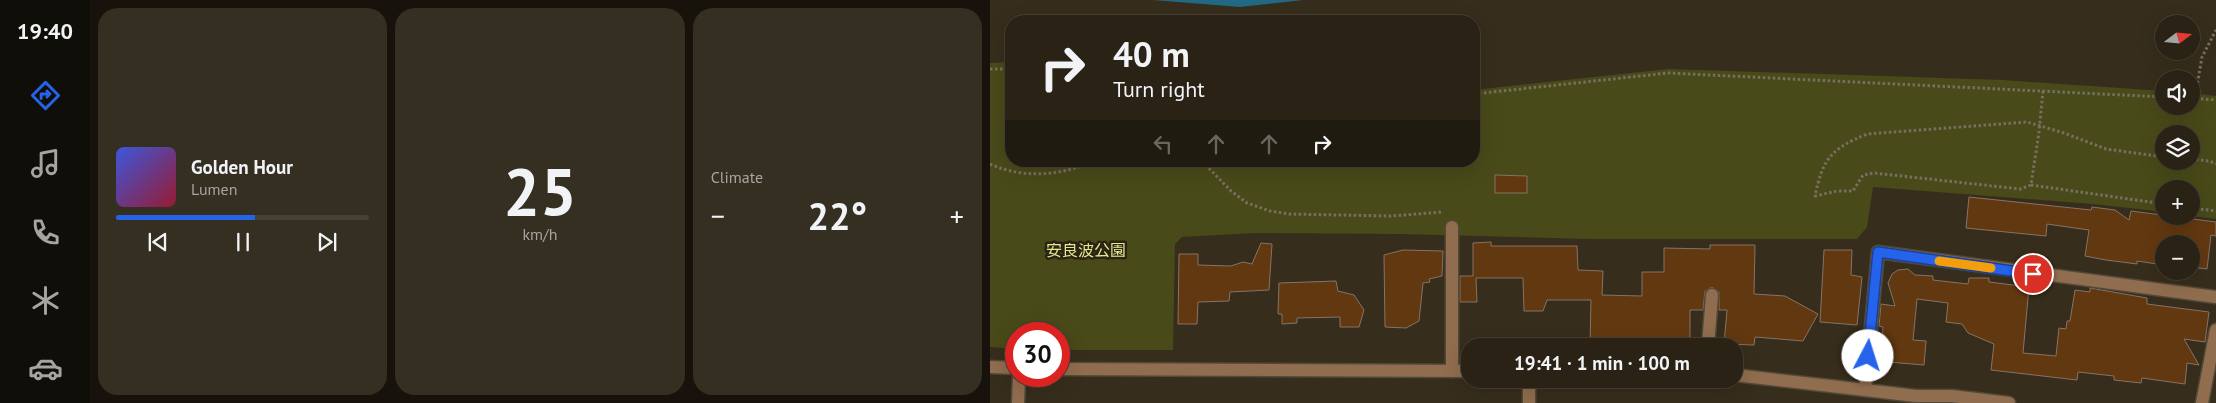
<!DOCTYPE html>
<html lang="en">
<head>
<meta charset="utf-8">
<style>
	body { margin:0; font-family:"PT Sans","Noto Sans JP",sans-serif; background:#352f22; color:#f1f3f6; height:100vh; display:flex; flex-direction:column; font-size:19px; white-space:nowrap }
	* { box-sizing:border-box; margin:0 }
	p { font-size:16px; color:#a5a4a0 }
	.icon { flex:none; width:28px; height:28px; fill:none; stroke:currentColor; stroke-width:2; stroke-linecap:round; stroke-linejoin:round }
	.map { position:relative; flex:1; overflow:hidden }
	.drawer { display:flex; flex-direction:column; gap:8px; padding:8px; background:#17130c; width:900px }
	.drawer>* { flex:none }
	.banner { position:absolute; left:15px; top:15px; width:475px; height:152px; border-radius:20px; box-shadow:0 5px 20px #0002,0 0 0 1px #453f34; background:#292215; color:#f1f3f6; overflow:hidden }
	.needle { width:32px; rotate:74deg }
	.buttons { position:absolute; left:1165px; top:15px; display:grid; gap:10px }
	.buttons a { display:grid; place-items:center; width:45px; height:45px; border-radius:50%; background:#292215; box-shadow:0 5px 20px #0002,0 0 0 1px #453f34; font-size:25px }
	.speed { position:absolute; left:15px; top:322px; display:flex; gap:10px; font-size:25px; font-weight:700; text-align:center }
	.speed>* { display:grid; place-content:center; width:65px; height:65px; border-radius:50%; background:#292215; box-shadow:0 5px 20px #0002,0 0 0 1px #453f34; line-height:1 }
	.speed .limit { border:8px solid #d22; background:#fff; color:#111 }
	.pin { position:absolute; display:grid; place-items:center; width:42px; height:42px; color:#fff; margin:-21px; border:2px solid #fff; border-radius:50%; box-shadow:0 1px 5px #0007 }
	.me { position:absolute; width:55px; margin:-28px; rotate:5deg; stroke-linejoin:round; filter:drop-shadow(0 0 4px #0008) }
	.turn { display:flex; align-items:center; gap:18px; height:105px; padding:0 25px; font-size:22px }
	.turn .icon { width:65px; height:65px; stroke-width:2.5 }
	.turn b { display:block; font-size:35px; line-height:42px }
	.lanes { display:flex; align-items:center; height:48px; padding:0 25px; background:#0003; justify-content:center; gap:25px; direction:ltr }
	.lanes .off { opacity:.35 }
	.big { font-size:38px; font-weight:800; line-height:1.1 }
	.drawer .widget { flex:1; display:flex; flex-direction:column; justify-content:center; gap:8px; min-width:0; padding:0 18px; border-radius:20px; background:#352f22 }
	.drawer .dial { align-items:center; gap:0 }
	.dial b { font-size:65px; line-height:1 }
	.song { display:flex; align-items:center; gap:15px }
	.cover { width:60px; height:60px; border-radius:8px; background:linear-gradient(135deg,hsl(230 70% 55%),hsl(350 70% 35%)) }
	.played { height:5px; border-radius:2px; background:linear-gradient(90deg,#2563eb 55%,#453f34 55%) }
	.keys { display:flex; justify-content:space-around; direction:ltr }
	.heat { display:flex; justify-content:space-between; align-items:center; font-size:28px; direction:ltr }
	.drawer .tiles { flex:1; display:grid; gap:8px; grid-template-columns:repeat(3,1fr) }
	.trip { position:absolute; left:471px; top:338px; width:282px; height:50px; border-radius:20px; background:#292215; box-shadow:0 5px 20px #0002,0 0 0 1px #453f34; font-weight:800; line-height:50px; text-align:center }
	main { display:flex; flex:1; min-height:0 }
	.tab-bar { display:flex; flex-direction:column; width:90px; justify-content:space-around; align-items:center; background:#100e08; color:#a5a4a0 }
	.tab-bar .icon { width:35px; height:35px }
	.tab-bar .selected { color:#2563eb }
	.tab-bar b { font-size:22px; color:#f1f3f6 }
	.map>svg:first-child { display:block }
</style>
</head>
<body>
<main>
<nav class="tab-bar">
<b>19:40</b>
<svg class="icon selected" aria-label="directions" viewBox="0 0 24 24"><path d="M12 3l9 9-9 9-9-9zM9 14v-3h6M13 9l2 2-2 2"/></svg>
<svg class="icon" aria-label="music" viewBox="0 0 24 24"><path d="M9 18V5l10-2v13"/><circle cx="6" cy="18" r="3"/><circle cx="16" cy="16" r="3"/></svg>
<svg class="icon" aria-label="phone" viewBox="0 0 24 24"><path d="M5 4h4l2 5-3 2q2 4 5 5l2-3 5 2v4C11 20 4 13 5 4z"/></svg>
<svg class="icon" aria-label="climate" viewBox="0 0 24 24"><path d="M12 3v18M4 7l16 10M4 17L20 7"/></svg>
<svg class="icon" aria-label="car" viewBox="0 0 24 24"><path d="M5 17H2v-5l4-1 3-4h7l3 4 3 1v5h-3M9 17h6M6 11h13"/><circle cx="7" cy="17" r="2"/><circle cx="17" cy="17" r="2"/></svg>
</nav>
<section class="drawer">
<div class="tiles">
<div class="widget">
<div class="song"><i class="cover"></i><div><b>Golden Hour</b><p>Lumen</p></div></div>
<div class="played"></div>
<div class="keys"><svg class="icon" aria-label="previous" viewBox="0 0 24 24"><path d="M18 5L8 12l10 7zM5 5v14"/></svg><svg class="icon" aria-label="pause" viewBox="0 0 24 24"><path d="M8 5v14M16 5v14"/></svg><svg class="icon" aria-label="next" viewBox="0 0 24 24"><path d="M6 5l10 7-10 7zM19 5v14"/></svg></div>
</div>
<div class="widget dial"><b>25</b><p>km/h</p></div>
<div class="widget"><p>Climate</p>
<div class="heat"><a>−</a><b class="big">22°</b><a>+</a></div>
</div>
</div>
</section>
<div class="map">
<svg width="1226" height="403" viewBox="0 0 1226 403">
	<rect width="100%" height="100%" fill="#372d1c"/>
	<path fill="#484a19" fill-rule="evenodd" d="M21 62V161H484V90L678 69 1012 80 1174 91V106H1201V93L1226 96V219L1201 216V189H1174V212L1103 204 883 187 877 227 867 239H598L409 234 265 233 192 237 185 244 183 350H69V334H26V349L0 347V63ZM1174 134H1201V161H1174Z"/>
	<path fill="#246983" d="M163 0H313L250 7Z"/>
	<g fill="#623810" stroke="#867365">
		<path d="M505 175 537 176V193H505Z"/>
		<path d="M979 197 1101 210 1102 207 1125 210 1139 220 1141 211 1226 222V236L1221 235 1217 269 1201 267V244H1174V265L1147 261V264L1116 260 1095 256 1099 230 1057 224 1056 236 976 228Z"/>
		<path d="M501 242V246H587L588 270 613 271 612 295 652 296V272H674V248L720 249V245H765L764 294 795 296 828 314 813 341 765 337 764 345 734 344 737 310H729V292L722 287 715 291 713 310H700V339L628 341V346H600L601 300H557L553 311H534L533 278H486L487 302H470V276H483V243Z"/>
		<path d="M271 243 282 244 279 290 240 292 239 301 208 302 207 324H188L189 254H208V265L241 266 253 262 262 264Z"/>
		<path d="M413 250 453 251 452 276 439 279 440 282 433 283 429 321 416 328 395 327 394 255Z"/>
		<path d="M834 250H862L861 275 872 277 867 325 830 322Z"/>
		<path d="M918 269 925 275 943 276V280L978 284 979 278H999V282L1039 287 1033 353 1066 356 1069 328 1076 329 1077 321H1080L1085 290 1100 292V288L1157 298V304L1219 312 1215 342 1194 339 1209 365 1197 363 1195 384 1152 378 1151 383 1124 380V376L1088 372 1087 380 1001 370 1004 344 978 333 972 324 956 322 958 303 927 299 923 340 936 341 934 365 898 362 894 354 892 344 893 327 889 326 891 304 905 306 898 283 902 274 908 270Z"/>
		<path d="M346 281 348 291 364 295 374 310 369 327H350V317L307 318V323L292 324V314H288L289 283Z"/>
	</g>
	<g fill="none" stroke-linecap="round" stroke-linejoin="round">
		<defs>
			<g id="minor">
				<path d="M462 227V371"/>
				<path d="M718 346 722 295"/>
				<path d="M0 367 26 368"/>
				<path d="M69 369 480 371"/>
				<path d="M745 375 875 390 926 396H962L1019 403"/>
				<path d="M539 379V403"/>
				<path d="M875 390 888 252 1226 297"/>
				<path d="M28 403 29 376"/>
				<path d="M1212 403 1226 330"/>
			</g>
		</defs>
		<use href="#minor" stroke="#534939" stroke-width="15"/>
		<g stroke="#776f60" stroke-width="3" stroke-dasharray="2.5 2.5" stroke-linecap="butt">
			<path d="M0 69H21"/>
			<path d="M1053 91 1049 132 1041 185 1030 189 884 173 873 175 863 191H847L825 196C833 158 841 149 877 134L1037 122 1074 133 1116 149 1174 157"/>
			<path d="M484 94 678 73 1174 97"/>
			<path d="M1201 98 1226 100"/>
			<path d="M1205 98 1212 57 1226 30"/>
			<path d="M1201 159 1219 161 1226 164"/>
			<path d="M212 161 241 191 257 203 280 211 299 214 401 216 453 212"/>
			<path d="M0 164C33 179 71 176 104 161"/>
			<path d="M1041 185 1174 204"/>
			<path d="M1201 208 1226 211"/>
		</g>
		<use href="#minor" stroke="#906d4e" stroke-width="12"/>
	</g>
	<g fill="none" stroke-linecap="round" stroke-linejoin="round">
		<defs>
			<path id="route" d="M878 356 888 252 1043 274"/>
		</defs>
		<use href="#route" stroke="#184099" stroke-width="12"/>
		<use href="#route" stroke="#2563eb" stroke-width="9"/>
		<path stroke="#f59e0b" stroke-width="9" d="M949 261 1001 268"/>
	</g>
	<g text-anchor="middle" dominant-baseline="central" stroke-width="5" stroke-linejoin="round" paint-order="stroke">
		<g font-size="16" fill="#e3e790" stroke="#2c2412">
			<text x="96" y="250">安良波公園</text>
		</g>
	</g>
</svg>
<div class="buttons">
<a><svg class="needle" viewBox="-14 -14 28 28"><path d="M0-13l5 13h-10z" fill="#e53935"/><path d="M0 13l5-13h-10z" fill="#a5a4a0"/></svg></a>
<a><svg class="icon" aria-label="sound" viewBox="0 0 24 24"><path d="M4 9h4l5-4v14l-5-4H4zM17 9q2 3 0 6"/></svg></a>
<a><svg class="icon" aria-label="layers" viewBox="0 0 24 24"><path d="M12 4l9 5-9 5-9-5zM3 14l9 5 9-5"/></svg></a>
<a>+</a>
<a>−</a>
</div>
<div class="speed"><div class="limit">30</div></div>
<div class="pin" style="left:1043px;top:274px;background:#d93025"><svg class="icon" aria-label="arrive" viewBox="0 0 24 24"><path d="M6 21V4h12l-3 4 3 4H6"/></svg></div>
<svg class="me" style="left:878px;top:356px" viewBox="-20 -20 40 40"><circle r="19" fill="#fff"/><path d="M0-13L10 11 0 6-10 11z" fill="#2563eb"/></svg>
<div class="trip">19:41 · 1 min · 100 m</div>
<div class="banner">
<div class="turn"><svg class="icon" aria-label="right" viewBox="0 0 24 24"><path d="M7 20v-9h11M14 6l5 5-5 5"/></svg><div><b>40 m</b>Turn right</div></div>
<div class="lanes"><svg class="icon off" aria-label="left" viewBox="0 0 24 24"><path d="M17 20v-9H6M10 6l-5 5 5 5"/></svg><svg class="icon off" aria-label="ahead" viewBox="0 0 24 24"><path d="M12 20V5M6 11l6-6 6 6"/></svg><svg class="icon off" aria-label="ahead" viewBox="0 0 24 24"><path d="M12 20V5M6 11l6-6 6 6"/></svg><svg class="icon" aria-label="right" viewBox="0 0 24 24"><path d="M7 20v-9h11M14 6l5 5-5 5"/></svg></div>
</div>
</div>
</main>
</body>
</html>
